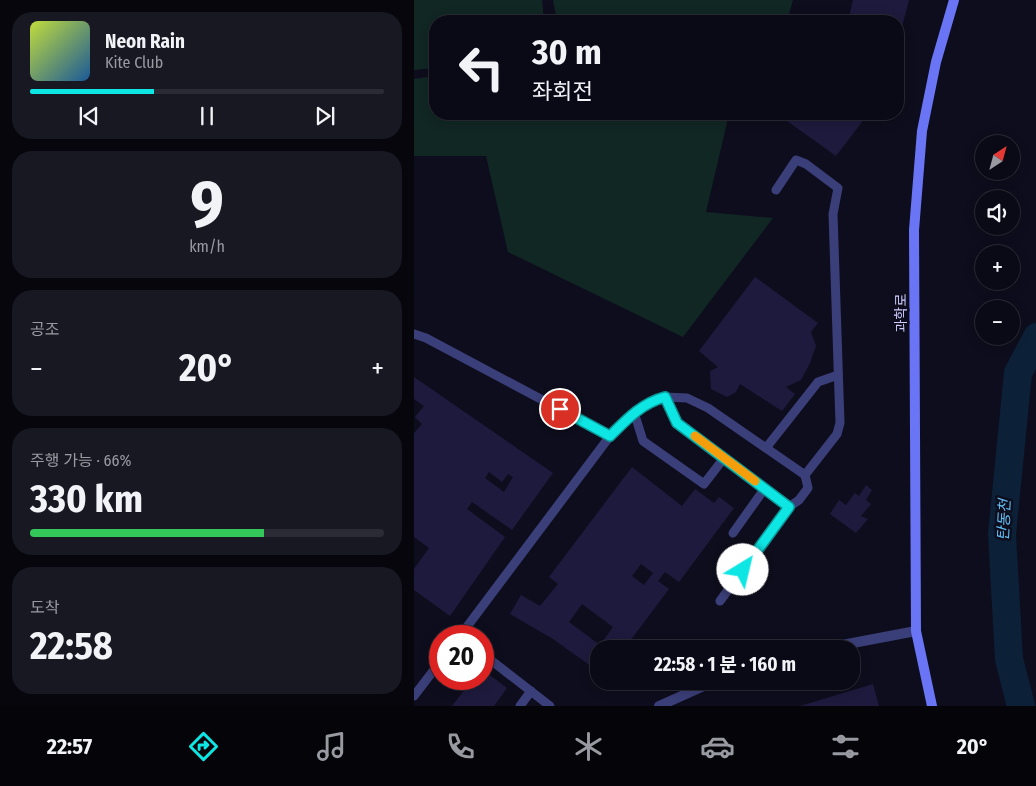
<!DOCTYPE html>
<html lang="ko">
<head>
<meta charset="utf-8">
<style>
	body { margin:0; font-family:"Fira Sans Condensed","Noto Sans KR",sans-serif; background:#181823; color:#f1f3f6; height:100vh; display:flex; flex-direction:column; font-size:19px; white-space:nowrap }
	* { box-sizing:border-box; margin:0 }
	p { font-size:16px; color:#999aa1 }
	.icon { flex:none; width:28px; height:28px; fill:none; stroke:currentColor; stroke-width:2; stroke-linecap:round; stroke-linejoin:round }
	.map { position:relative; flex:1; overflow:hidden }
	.drawer { display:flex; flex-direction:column; gap:12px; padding:12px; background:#06060c; width:414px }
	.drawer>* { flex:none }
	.top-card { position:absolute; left:15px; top:15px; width:475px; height:105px; border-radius:20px; box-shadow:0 2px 12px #0003,0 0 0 1px #2a2b35; background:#0a0a16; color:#f1f3f6; overflow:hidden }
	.needle { width:32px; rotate:36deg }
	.buttons { position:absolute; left:561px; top:135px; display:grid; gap:10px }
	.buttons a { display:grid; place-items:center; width:45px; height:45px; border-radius:50%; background:#0a0a16; box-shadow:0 2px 12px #0003,0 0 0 1px #2a2b35; font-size:25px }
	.speed { position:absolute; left:15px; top:625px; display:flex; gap:10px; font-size:25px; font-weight:700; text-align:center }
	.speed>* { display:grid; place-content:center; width:65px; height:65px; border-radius:50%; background:#0a0a16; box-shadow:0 2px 12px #0003,0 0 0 1px #2a2b35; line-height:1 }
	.speed .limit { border:8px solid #d22; background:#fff; color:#111 }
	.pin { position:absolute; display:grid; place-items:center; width:42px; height:42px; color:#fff; margin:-21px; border:2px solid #fff; border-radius:50%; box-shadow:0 1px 5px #0007 }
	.me { position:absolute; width:55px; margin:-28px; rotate:36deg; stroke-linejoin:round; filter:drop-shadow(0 0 4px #0008) }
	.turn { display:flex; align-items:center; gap:18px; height:105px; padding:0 20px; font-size:22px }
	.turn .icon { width:65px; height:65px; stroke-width:2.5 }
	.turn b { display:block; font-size:35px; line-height:42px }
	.big { font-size:38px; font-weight:700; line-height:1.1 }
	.drawer .card { flex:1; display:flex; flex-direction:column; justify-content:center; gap:8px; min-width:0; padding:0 18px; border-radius:20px; background:#181823 }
	.drawer .dial { align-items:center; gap:0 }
	.dial b { font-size:65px; line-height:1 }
	.song { display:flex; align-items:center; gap:15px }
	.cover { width:60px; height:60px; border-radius:8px; background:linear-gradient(135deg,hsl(70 70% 55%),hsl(210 70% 35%)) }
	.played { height:5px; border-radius:2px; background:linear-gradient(90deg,#0ee6e4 35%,#2a2b35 35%) }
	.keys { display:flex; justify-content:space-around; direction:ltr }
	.heat { display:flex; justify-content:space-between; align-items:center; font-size:28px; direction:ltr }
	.charge { height:8px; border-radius:4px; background:linear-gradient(90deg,#34c759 66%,#2a2b35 0) }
	.trip { position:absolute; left:176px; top:640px; width:270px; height:50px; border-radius:20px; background:#0a0a16; box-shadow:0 2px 12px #0003,0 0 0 1px #2a2b35; font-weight:700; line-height:50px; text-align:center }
	.tab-bar { display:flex; height:80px; justify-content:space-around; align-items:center; background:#040409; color:#999aa1 }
	.tab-bar .icon { width:35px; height:35px }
	.tab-bar .on { color:#0ee6e4 }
	.tab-bar b { font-size:22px; color:#f1f3f6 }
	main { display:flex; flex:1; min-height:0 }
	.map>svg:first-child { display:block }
</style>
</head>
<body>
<main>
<section class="drawer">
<div class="card">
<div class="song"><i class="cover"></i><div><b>Neon Rain</b><p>Kite Club</p></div></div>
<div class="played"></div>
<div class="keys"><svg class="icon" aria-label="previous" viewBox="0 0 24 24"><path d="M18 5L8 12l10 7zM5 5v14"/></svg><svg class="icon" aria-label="pause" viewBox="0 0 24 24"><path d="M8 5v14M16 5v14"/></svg><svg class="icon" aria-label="next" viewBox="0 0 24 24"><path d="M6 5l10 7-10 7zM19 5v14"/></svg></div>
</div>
<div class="card dial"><b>9</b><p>km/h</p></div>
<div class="card"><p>공조</p>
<div class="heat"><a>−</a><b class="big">20°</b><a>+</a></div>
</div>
<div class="card"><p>주행 가능 · 66%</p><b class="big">330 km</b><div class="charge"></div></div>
<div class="card"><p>도착</p><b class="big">22:58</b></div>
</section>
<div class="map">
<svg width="623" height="706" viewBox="0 0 623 706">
	<rect width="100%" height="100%" fill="#0e0d1d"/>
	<g fill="#112723">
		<path d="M0 0H128L130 21H21V68L0 70Z"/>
		<path d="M139 0H379L373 21H143Z"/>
		<path d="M21 76V114H315L292 212 359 218 269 337 94 252 72 156H0V79Z"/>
	</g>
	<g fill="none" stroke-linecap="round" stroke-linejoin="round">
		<path stroke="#0c2038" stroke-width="28" d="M607 706 595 659 588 534 604 373 623 337"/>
	</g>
	<g fill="#1e1a3d" fill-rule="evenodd">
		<path d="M439 0H495L484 42V21H434Z"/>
		<path d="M368 114H454L422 156 366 116Z"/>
		<path d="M341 277 404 323 397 332 402 346 396 363 387 380 372 387 381 394 368 411 326 384 322 392 313 397 297 389 296 371 304 367 285 351Z"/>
		<path d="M0 377 139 473 98 530 58 502 53 509 91 537 36 616 0 590V569L15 548 0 537V433L8 424 1 417 10 406 0 399ZM75 472 88 482 94 474 99 477 90 492 71 478Z"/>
		<path d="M218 467 268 506 281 489 300 503 305 497 320 508 265 582 251 572 244 581 255 589 210 649H185V672L139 639 96 614 107 595 126 606 144 584 135 577ZM227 564 239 573 230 585 218 576ZM168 604 199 627 186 645 155 622Z"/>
		<path d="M452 485 458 490 452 500 457 504 447 516 454 519 442 533 416 514 425 500 432 505 441 493 445 496Z"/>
		<path d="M69 670 93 688 80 706H38L59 679H69Z"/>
		<path d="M459 684 465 706H386Z"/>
	</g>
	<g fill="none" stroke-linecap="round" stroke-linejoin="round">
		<g stroke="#3b3f79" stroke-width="9">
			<path d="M0 334 12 338 196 436 220 412"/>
			<path d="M251 397 263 423 375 507"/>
			<path d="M352 448 404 382 424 375"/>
			<path d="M310 458 290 484 229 441 220 412 237 401 251 397 273 398 294 408 391 475"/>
			<path d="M319 533 351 488"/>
			<path d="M306 601 375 507 385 500 394 488 391 475 423 434 426 423 419 214 424 188 392 164 382 160 362 190"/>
			<path d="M46 636 196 436"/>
			<path d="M69 654 136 706"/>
			<path d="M0 696 26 662"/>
			<path d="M106 706 117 691"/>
		</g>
		<g stroke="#3b3f79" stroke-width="10">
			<path d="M407 649 502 631"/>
			<path d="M245 706 301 681"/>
		</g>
		<path stroke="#6a75f6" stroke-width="10" d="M518 706 502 631 500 230 508 131 522 62 540 0"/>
	</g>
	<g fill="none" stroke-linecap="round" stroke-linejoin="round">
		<defs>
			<path id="route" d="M146 409 196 436C213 419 228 403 251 397L263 423 375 507 329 570"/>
		</defs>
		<use href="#route" stroke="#099694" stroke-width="12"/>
		<use href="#route" stroke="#0ee6e4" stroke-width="9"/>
		<path stroke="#f59e0b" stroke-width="9" d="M281 436 341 481"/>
	</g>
	<g text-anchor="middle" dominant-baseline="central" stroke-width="5" stroke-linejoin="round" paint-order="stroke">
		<g font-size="14" fill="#cdccfc" stroke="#0e0d1d">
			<text transform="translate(487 313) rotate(-90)">과학로</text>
		</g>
		<g font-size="15" font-style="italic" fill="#61c0f5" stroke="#0e0d1d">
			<text transform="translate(590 520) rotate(-87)">탄동천</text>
		</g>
	</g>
</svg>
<div class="buttons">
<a><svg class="needle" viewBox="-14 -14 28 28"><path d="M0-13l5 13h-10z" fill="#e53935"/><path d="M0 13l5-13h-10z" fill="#999aa1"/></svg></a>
<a><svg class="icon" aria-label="sound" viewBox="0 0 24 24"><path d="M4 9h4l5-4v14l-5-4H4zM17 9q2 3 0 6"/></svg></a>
<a>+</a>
<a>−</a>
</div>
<div class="speed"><div class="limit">20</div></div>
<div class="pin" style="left:146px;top:409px;background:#d93025"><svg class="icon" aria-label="arrive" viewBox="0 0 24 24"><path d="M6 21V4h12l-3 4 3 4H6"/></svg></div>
<svg class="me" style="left:329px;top:570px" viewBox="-20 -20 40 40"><circle r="19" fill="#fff"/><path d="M0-13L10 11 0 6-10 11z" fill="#0ee6e4"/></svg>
<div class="trip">22:58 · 1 분 · 160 m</div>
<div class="top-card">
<div class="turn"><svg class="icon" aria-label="left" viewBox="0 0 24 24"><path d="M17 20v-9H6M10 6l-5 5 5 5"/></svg><div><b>30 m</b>좌회전</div></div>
</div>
</div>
</main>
<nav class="tab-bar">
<b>22:57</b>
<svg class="icon on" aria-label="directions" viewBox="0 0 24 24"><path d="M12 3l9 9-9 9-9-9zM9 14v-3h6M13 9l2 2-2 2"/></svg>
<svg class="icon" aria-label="music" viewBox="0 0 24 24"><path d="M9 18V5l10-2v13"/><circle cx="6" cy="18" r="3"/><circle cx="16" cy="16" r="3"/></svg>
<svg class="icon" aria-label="phone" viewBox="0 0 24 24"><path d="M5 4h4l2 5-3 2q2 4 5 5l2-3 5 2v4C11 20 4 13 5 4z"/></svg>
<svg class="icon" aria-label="climate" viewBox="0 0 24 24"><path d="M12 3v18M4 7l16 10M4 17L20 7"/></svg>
<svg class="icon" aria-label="car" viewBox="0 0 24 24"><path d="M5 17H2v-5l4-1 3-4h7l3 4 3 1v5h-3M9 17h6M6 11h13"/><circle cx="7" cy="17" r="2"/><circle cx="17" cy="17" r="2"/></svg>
<svg class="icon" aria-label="filters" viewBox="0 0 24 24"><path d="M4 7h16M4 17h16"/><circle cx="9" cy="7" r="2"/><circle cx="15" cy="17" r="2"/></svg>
<b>20°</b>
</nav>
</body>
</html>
